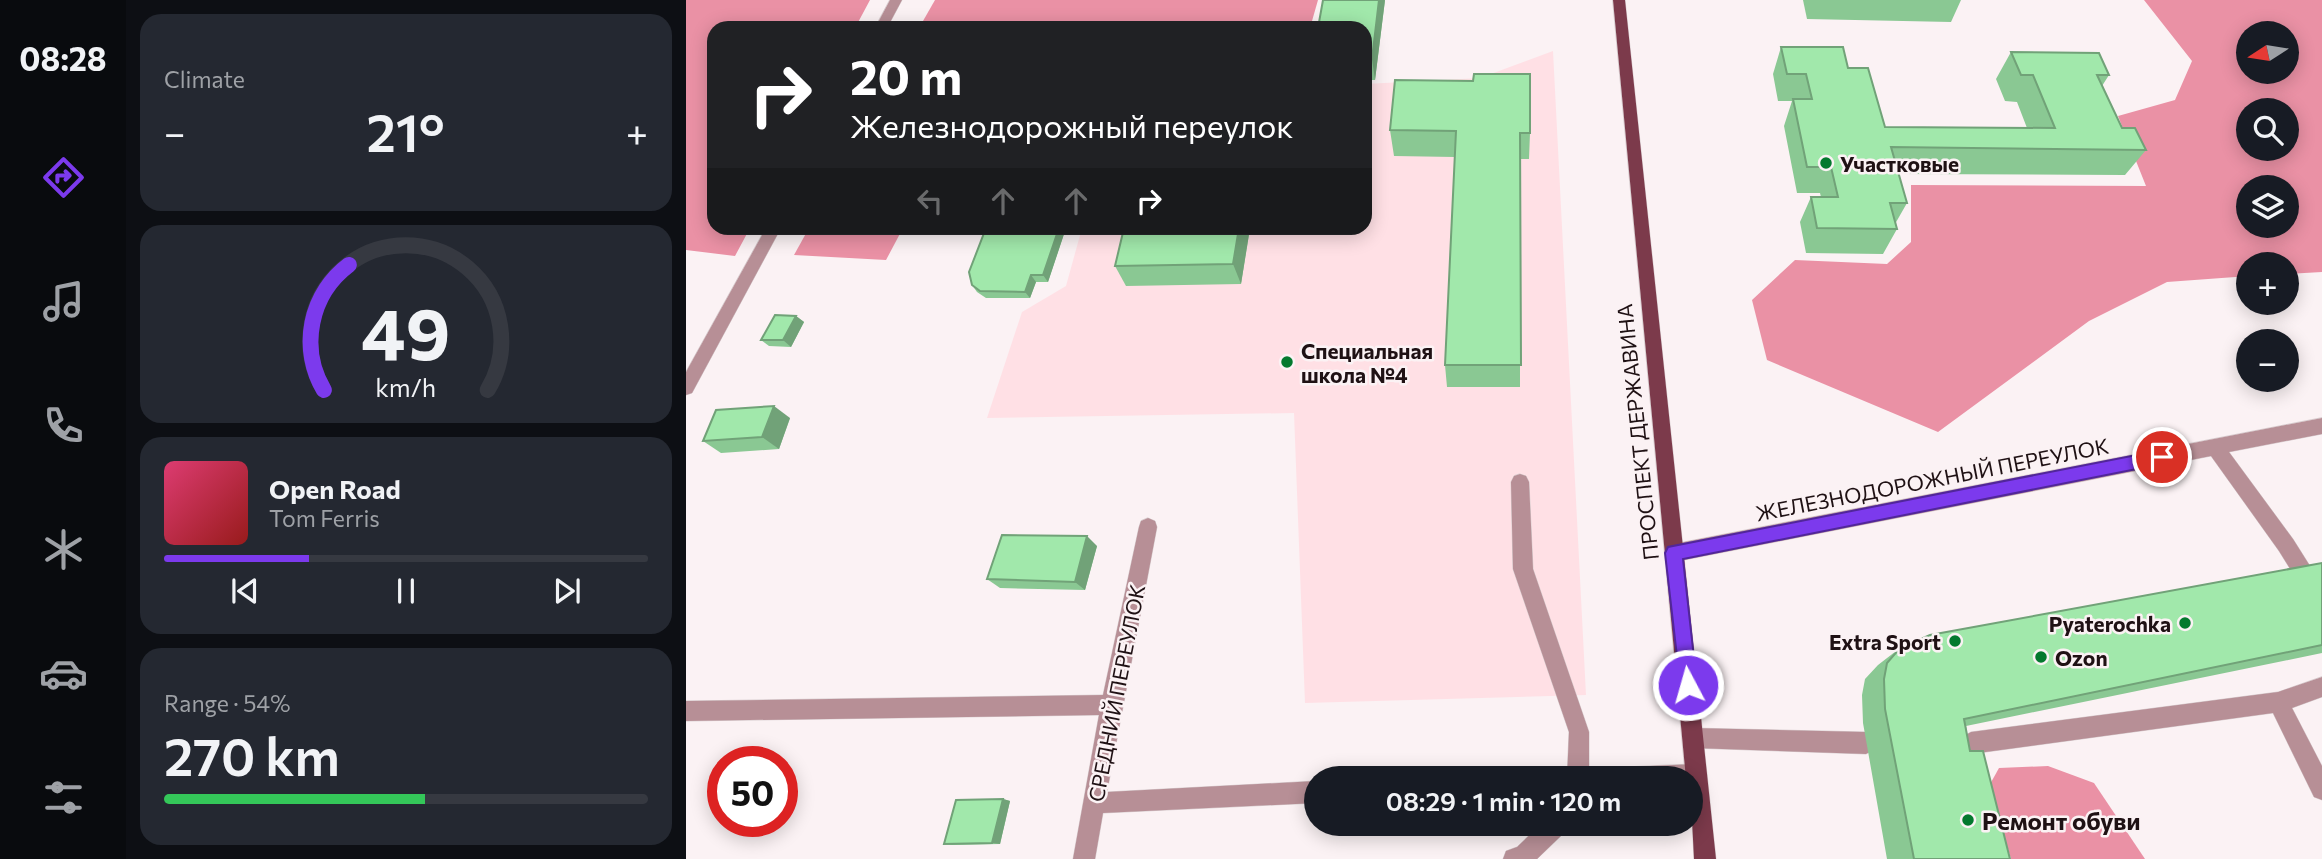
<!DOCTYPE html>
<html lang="en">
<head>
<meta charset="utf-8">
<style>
	body { margin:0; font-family:Commissioner,sans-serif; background:#242831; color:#f1f3f6; height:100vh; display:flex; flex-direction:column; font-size:26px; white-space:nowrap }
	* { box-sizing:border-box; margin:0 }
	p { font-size:23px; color:#9ea1a6 }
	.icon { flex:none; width:38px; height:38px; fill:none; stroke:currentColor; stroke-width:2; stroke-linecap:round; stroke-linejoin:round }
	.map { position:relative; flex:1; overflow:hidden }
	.panel { display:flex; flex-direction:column; gap:14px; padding:14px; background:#0d0f14; width:560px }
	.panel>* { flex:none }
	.guide { position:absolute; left:21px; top:21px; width:665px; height:214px; border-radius:21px; box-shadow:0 4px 18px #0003; background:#202124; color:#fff; overflow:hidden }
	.needle { width:46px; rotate:258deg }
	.buttons { position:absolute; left:1550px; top:21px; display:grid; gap:14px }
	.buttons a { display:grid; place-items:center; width:63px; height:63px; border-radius:50%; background:#171b24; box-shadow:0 4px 18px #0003; font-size:35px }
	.speed { position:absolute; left:21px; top:746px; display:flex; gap:14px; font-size:35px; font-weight:700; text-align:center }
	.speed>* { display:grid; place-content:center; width:91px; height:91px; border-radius:50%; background:#171b24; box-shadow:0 4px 18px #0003; line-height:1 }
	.speed .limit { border:10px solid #d22; background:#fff; color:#111 }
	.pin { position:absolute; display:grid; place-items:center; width:60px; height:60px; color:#fff; margin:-30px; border:4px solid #fff; border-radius:50%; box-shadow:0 2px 7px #0007 }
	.me { position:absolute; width:77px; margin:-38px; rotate:354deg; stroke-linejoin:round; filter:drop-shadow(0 0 5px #0008) }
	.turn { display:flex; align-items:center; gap:24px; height:147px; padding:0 28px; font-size:32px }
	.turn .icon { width:91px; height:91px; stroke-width:2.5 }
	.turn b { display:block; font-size:49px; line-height:60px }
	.lanes { display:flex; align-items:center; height:66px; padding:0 28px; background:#0003; justify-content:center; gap:35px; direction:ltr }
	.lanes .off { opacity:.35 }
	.big { font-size:52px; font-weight:600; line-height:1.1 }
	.panel .tile { flex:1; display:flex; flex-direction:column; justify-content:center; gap:10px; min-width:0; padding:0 24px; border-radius:21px; background:#242831 }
	.panel .dial { align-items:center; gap:0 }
	.dial svg { height:182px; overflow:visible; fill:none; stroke:#363941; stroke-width:7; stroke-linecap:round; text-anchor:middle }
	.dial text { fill:#f1f3f6; stroke:none }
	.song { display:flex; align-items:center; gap:21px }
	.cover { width:84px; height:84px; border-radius:10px; background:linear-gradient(135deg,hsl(340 70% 55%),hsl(0 70% 35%)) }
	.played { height:7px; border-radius:4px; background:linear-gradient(90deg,#7c3aed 30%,#363941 30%) }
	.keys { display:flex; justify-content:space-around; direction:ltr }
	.heat { display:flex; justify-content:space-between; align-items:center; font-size:38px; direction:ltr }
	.charge { height:10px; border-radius:5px; background:linear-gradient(90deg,#34c759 54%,#363941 0) }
	.trip { position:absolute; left:618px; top:766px; width:399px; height:70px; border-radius:35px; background:#171b24; box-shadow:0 4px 18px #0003; font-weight:600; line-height:70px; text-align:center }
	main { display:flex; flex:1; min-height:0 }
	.tabs { display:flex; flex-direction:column; width:126px; justify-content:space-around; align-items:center; background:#090b0e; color:#9ea1a6 }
	.tabs .icon { width:49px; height:49px }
	.tabs .selected { color:#7c3aed }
	.tabs b { font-size:32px; color:#f1f3f6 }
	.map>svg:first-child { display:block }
</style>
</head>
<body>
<main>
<nav class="tabs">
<b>08:28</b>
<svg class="icon selected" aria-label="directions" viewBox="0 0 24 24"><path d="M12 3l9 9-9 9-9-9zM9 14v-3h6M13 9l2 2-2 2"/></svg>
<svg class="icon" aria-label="music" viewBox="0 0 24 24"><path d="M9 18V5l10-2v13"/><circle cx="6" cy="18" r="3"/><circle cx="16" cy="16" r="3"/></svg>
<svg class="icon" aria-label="phone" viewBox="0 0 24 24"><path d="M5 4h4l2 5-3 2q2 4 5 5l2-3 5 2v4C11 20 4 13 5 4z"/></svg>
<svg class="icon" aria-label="climate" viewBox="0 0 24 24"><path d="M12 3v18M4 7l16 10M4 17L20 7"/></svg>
<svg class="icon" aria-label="car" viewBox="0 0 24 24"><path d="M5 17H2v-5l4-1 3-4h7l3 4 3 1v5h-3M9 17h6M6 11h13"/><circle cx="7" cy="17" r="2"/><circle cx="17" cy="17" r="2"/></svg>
<svg class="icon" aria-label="filters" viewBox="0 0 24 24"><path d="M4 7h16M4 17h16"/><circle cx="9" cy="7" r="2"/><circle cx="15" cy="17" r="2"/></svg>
</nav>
<section class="panel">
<div class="tile"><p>Climate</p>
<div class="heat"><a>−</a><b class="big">21°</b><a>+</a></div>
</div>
<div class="tile dial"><svg viewBox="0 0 100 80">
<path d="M14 69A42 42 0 1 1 86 69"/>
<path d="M14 69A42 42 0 0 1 25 14" stroke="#7c3aed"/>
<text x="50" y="56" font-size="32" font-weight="700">49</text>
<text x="50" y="72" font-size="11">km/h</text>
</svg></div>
<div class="tile">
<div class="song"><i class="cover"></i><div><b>Open Road</b><p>Tom Ferris</p></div></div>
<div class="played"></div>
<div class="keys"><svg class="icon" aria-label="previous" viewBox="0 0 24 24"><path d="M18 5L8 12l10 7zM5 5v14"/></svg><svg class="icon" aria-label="pause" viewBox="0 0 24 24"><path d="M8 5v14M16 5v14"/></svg><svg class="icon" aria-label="next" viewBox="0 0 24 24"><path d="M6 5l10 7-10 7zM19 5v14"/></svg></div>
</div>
<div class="tile"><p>Range · 54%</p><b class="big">270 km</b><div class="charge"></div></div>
</section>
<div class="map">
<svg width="1636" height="859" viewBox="0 0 1636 859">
	<rect width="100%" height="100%" fill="#fbf2f4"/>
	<path fill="#ffe0e5" d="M867 51 900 695 619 703 608 413 301 418 336 312 380 286 396 228H679V84L794 78Z"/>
	<g fill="#ea91a5" fill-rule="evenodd">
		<path d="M0 0H184L169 28H28V228H64L49 256 0 250Z"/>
		<path d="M249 0H632L624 28H233Z"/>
		<path d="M1458 0H1636V272L1601 274V264H1563V276L1481 282 1403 321 1252 432 1081 360 1066 300 1109 260 1201 264 1225 242V185L1460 186 1432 116 1489 100 1506 61ZM1563 33H1601V72H1563ZM1563 110H1601V149H1563ZM1563 187H1601V226H1563Z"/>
		<path d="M123 228H217L200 260 108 255Z"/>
		<path d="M1362 766 1408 783 1459 859H1325L1303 786 1313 768Z"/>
	</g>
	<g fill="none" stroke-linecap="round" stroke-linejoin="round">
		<defs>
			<g id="minor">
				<path d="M204 0H216L201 28H189Z"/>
				<path d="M80 228H95L6 393 0 395V372Z"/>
				<path d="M1636 418V434L1543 452 1607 539 1636 585V611L1629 609 1593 551 1525 456 988 562 981 559 979 553 981 547 988 544Z"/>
				<path d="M834 474 840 476 843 482 847 569 903 732V779H881L883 732 827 569 825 482 828 476Z"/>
				<path d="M462 518 469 521 471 527 421 792 630 781V803L417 813 409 859H387L413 715 0 721V701L417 695 453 527 455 521Z"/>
				<path d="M1636 677V697L1606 708 1636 766V800L1628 797 1587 713 1285 754 1278 750 1274 743 1278 736 1285 732 1592 692Z"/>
				<path d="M1007 728 1180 732 1187 736 1191 743 1187 750 1180 754 1007 748 1000 745 997 738 1000 731Z"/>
				<path d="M1010 764 1018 767 1021 775 1018 783 1004 786V779H907L910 771 918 768Z"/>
				<path d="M855 824H882L879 832 851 859H817L820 851 831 847Z"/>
			</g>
			<path id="major" d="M927 0H939L1030 859H1008L1004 779H1000Z"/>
		</defs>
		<use href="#minor" stroke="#d8ced0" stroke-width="1"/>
		<use href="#major" stroke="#d8ced0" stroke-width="1"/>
		<use href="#minor" fill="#b78f96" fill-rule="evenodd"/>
		<use href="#major" fill="#7c3a4b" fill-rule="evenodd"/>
	</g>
	<g fill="#8ac893">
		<path d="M699 0 689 80H679V28Z"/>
		<path d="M1117 0H1275L1265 22 1121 19Z"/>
		<path d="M1095 47 1162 68 1199 127 1341 128 1331 102 1319 101 1310 79 1325 52 1423 75 1416 86 1436 128 1460 150 1439 175 1212 174 1221 203 1209 224 1211 229 1197 254 1120 253 1114 222 1125 197H1135L1134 193H1111L1098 126 1106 101H1092L1087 74Z"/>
		<path d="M709 80 844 133 843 159H834V387H761L759 365 769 157 708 156 704 130Z"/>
		<path d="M300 228H380L362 282H350L344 298H300L291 292 286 285Z"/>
		<path d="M438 228H564L555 284 440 286 429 266Z"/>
		<path d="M110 316 118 322 105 347 83 346 75 340Z"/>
		<path d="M104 418 93 449 35 453 17 441Z"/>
		<path d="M411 546 399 590 314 588 301 579Z"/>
		<path d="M1636 563V653L1280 726 1284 751 1324 859H1201L1177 723 1176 695 1179 679 1192 665 1214 648Z"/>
		<path d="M317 799 324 801 314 844 266 845 258 844Z"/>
	</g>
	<g fill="#71a278">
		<path d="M693 0H699L689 80 686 59Z"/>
		<path d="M373 228H380L362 282 357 275Z"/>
		<path d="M553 228H564L555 284 547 264Z"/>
		<path d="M345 275 350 282 344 298 339 292Z"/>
		<path d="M110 316 118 322 105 347 97 340Z"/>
		<path d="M88 406 104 418 93 449 76 437Z"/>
		<path d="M401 536 411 546 399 590 389 582Z"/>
		<path d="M317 799 324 801 314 844 306 843Z"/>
	</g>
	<g fill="#a1e8ab" stroke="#71a278" stroke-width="2">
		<path d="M637 0H693L686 59 679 58V28H632Z"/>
		<path d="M1095 47H1157L1162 68H1182L1199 127 1369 128 1347 75H1335L1325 52 1413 53 1423 75H1411L1436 128H1449L1460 150 1205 147 1221 203H1204L1211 229 1131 228 1125 197H1152L1145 167H1121L1107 99H1126L1120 74H1101Z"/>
		<path d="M788 74H844V133H834L835 365H759L770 131 704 130 709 80 787 81Z"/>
		<path d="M300 228H373L357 275H345L339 292 294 291 286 285 283 272Z"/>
		<path d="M438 228H553L547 264 429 266Z"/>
		<path d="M89 315 110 316 97 340H75Z"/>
		<path d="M88 406 76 437 17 441 30 410Z"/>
		<path d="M316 535 401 536 389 582 301 579Z"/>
		<path d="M1636 563V645L1278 719 1284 751H1297L1324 859H1228L1199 709 1198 679 1201 663 1214 648 1244 635Z"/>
		<path d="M317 799 306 843 258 844 270 800Z"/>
	</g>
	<path fill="#7c3aed" stroke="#51269a" stroke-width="2" d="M1476 450 1482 452 1484 457 1482 462 1476 464 997 559 1011 685 1008 691 1002 694 995 691 979 553 982 547Z"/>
	<g fill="#04792e" stroke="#fbf2f4" stroke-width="2.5">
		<circle cx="1140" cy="163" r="7"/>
		<circle cx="601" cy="362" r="7"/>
		<circle cx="1499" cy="623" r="7"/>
		<circle cx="1269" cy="641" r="7"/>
		<circle cx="1355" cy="657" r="7"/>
		<circle cx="1282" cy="820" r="7"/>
	</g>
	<g text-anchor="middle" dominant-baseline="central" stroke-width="5" stroke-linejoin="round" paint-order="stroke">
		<g font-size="21" font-weight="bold" fill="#1f1114" stroke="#fbf2f4" text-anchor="start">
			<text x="1154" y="163">Участковые</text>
			<text x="615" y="350">Специальная<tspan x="615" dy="24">школа №4</tspan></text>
			<text x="1485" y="623" text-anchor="end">Pyaterochka</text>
			<text x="1255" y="641" text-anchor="end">Extra Sport</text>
			<text x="1369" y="657">Ozon</text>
		</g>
		<g font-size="21" fill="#1f1114" stroke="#fbf2f4">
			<text transform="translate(951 432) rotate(-96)">ПРОСПЕКТ ДЕРЖАВИНА</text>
			<text transform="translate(1246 479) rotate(-11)">ЖЕЛЕЗНОДОРОЖНЫЙ ПЕРЕУЛОК</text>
			<text transform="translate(430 693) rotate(-79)">СРЕДНИЙ ПЕРЕУЛОК</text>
		</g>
		<g font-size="24" font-weight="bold" fill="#1f1114" stroke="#fbf2f4" text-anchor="start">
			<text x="1296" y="820">Ремонт обуви</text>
		</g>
	</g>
</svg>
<div class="buttons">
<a><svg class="needle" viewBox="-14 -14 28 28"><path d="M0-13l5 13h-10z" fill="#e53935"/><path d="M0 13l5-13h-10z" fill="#9ea1a6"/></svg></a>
<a><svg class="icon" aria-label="search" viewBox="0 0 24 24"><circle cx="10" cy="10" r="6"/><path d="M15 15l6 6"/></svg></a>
<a><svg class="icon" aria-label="layers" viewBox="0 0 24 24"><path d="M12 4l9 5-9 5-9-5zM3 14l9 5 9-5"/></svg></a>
<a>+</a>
<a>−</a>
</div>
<div class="speed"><div class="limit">50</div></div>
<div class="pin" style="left:1476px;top:457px;background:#d93025"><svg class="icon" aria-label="arrive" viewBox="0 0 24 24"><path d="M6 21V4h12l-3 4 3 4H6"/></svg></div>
<svg class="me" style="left:1002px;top:685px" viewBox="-20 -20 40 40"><circle r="17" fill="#7c3aed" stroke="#fff" stroke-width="3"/><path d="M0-11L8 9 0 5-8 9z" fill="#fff"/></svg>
<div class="trip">08:29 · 1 min · 120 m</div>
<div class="guide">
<div class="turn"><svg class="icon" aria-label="right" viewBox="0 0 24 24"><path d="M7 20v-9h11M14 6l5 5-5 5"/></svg><div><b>20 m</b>Железнодорожный переулок</div></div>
<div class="lanes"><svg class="icon off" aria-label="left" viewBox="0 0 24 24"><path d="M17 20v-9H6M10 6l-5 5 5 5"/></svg><svg class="icon off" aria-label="ahead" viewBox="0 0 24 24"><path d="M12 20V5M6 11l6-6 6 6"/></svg><svg class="icon off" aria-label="ahead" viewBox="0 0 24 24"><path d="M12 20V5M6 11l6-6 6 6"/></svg><svg class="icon" aria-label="right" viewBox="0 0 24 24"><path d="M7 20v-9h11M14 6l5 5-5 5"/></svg></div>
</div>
</div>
</main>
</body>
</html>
